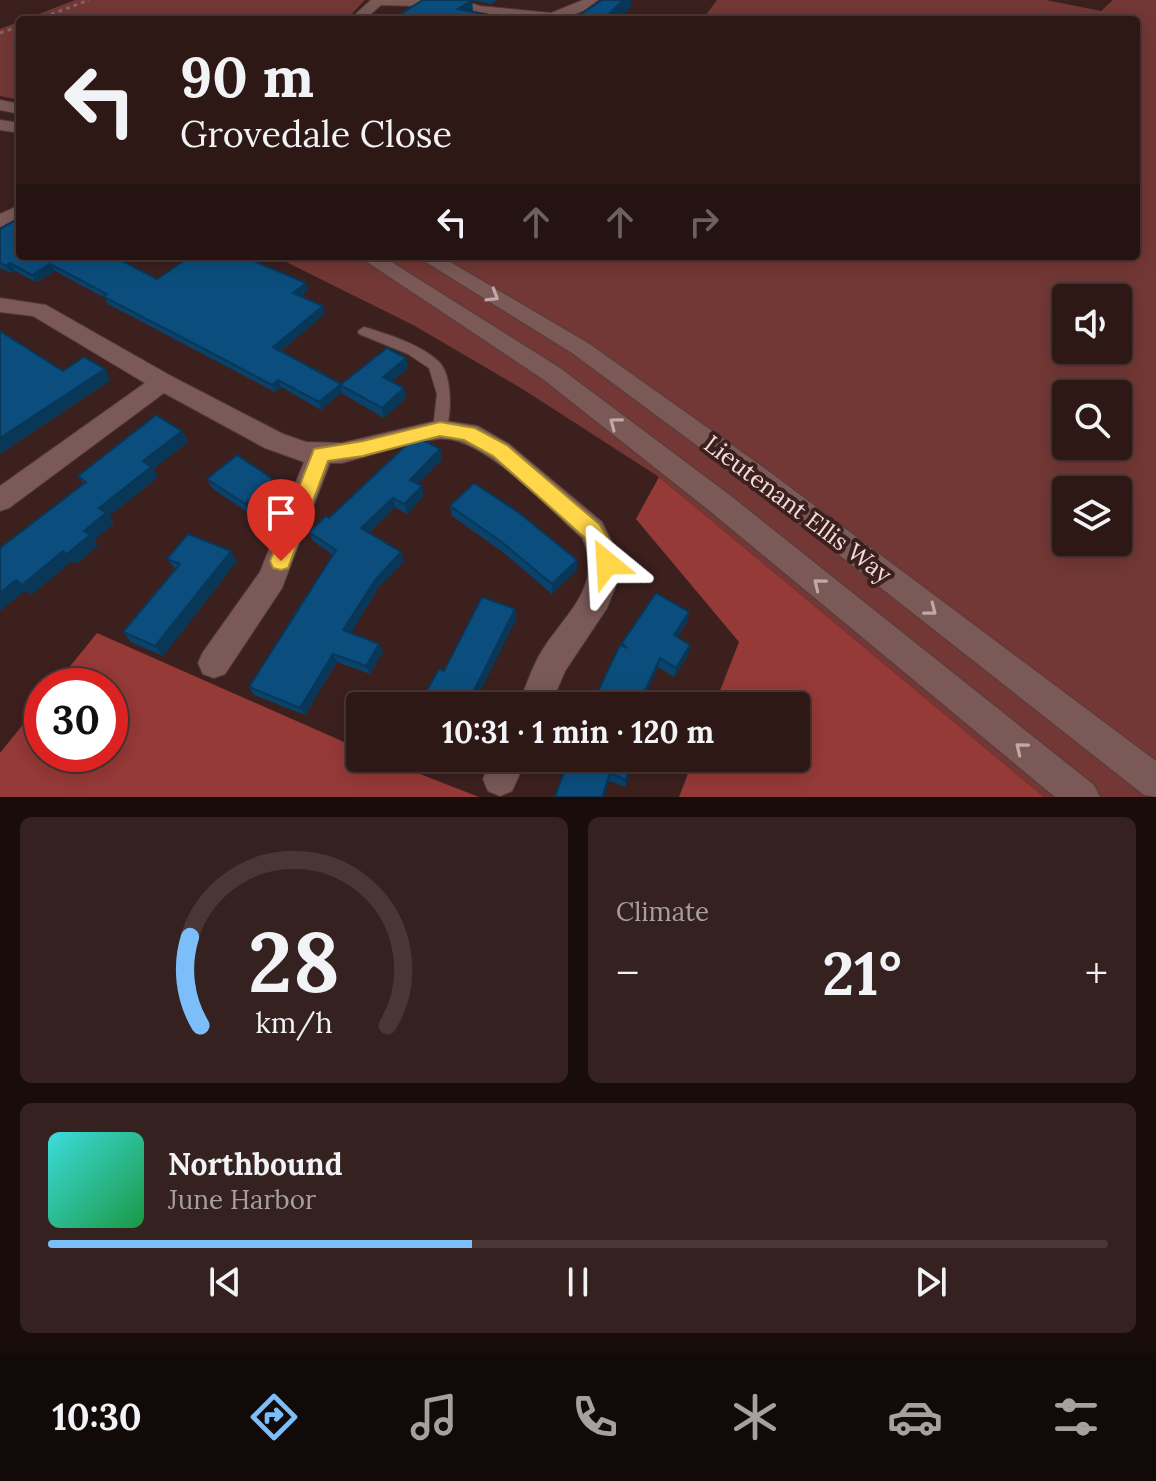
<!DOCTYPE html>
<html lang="en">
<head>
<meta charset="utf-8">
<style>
	body { margin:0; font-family:Lora,serif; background:#35211f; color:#f1f3f6; height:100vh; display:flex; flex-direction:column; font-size:30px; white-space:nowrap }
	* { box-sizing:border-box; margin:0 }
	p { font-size:26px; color:#a7a0a1 }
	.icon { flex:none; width:44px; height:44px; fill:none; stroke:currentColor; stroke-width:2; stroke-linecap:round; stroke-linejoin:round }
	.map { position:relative; height:797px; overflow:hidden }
	.panel { display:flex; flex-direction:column; gap:20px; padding:20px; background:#190d0c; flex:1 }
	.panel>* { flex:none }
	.hud { position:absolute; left:16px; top:16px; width:1124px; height:244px; border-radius:8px; box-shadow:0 4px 20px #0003,0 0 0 2px #483735; background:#2d1816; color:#f1f3f6; overflow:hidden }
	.buttons { position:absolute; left:1052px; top:284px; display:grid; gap:16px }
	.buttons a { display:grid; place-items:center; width:80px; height:80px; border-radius:8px; background:#2d1816; box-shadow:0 4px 20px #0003,0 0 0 2px #483735; font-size:40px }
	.speed { position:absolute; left:24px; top:668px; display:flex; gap:16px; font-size:40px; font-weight:700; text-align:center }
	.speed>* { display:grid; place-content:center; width:104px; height:104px; border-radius:50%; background:#2d1816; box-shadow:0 4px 20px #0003,0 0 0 2px #483735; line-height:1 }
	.speed .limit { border:12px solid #d22; background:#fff; color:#111 }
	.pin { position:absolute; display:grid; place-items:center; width:68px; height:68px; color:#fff; margin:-82px -34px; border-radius:50% 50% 50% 0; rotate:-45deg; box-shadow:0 0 8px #0007 }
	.pin .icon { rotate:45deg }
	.me { position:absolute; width:88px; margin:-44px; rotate:333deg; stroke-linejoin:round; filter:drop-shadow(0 0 6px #0008) }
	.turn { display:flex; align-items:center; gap:28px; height:168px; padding:0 32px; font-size:36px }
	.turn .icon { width:104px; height:104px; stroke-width:2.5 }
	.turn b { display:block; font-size:56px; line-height:68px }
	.lanes { display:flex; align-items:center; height:76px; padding:0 32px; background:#0003; justify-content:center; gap:40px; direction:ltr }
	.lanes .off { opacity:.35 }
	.big { font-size:60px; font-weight:800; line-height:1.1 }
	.panel .widget { flex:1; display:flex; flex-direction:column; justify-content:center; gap:12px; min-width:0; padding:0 28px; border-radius:12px; background:#35211f }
	.panel .dial { align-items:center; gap:0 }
	.dial svg { height:208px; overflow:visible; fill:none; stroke:#483735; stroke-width:7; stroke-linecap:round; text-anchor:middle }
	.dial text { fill:#f1f3f6; stroke:none }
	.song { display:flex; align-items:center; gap:24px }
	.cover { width:96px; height:96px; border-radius:12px; background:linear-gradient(135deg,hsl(180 70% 55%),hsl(140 70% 35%)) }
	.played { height:8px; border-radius:4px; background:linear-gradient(90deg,#7cbef9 40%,#483735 40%) }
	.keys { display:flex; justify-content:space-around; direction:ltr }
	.heat { display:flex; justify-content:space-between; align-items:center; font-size:44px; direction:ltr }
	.panel .tiles { flex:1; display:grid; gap:20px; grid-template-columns:1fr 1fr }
	.widget:last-child { grid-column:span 2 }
	.trip { position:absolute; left:346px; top:692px; width:464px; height:80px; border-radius:8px; background:#2d1816; box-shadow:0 4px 20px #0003,0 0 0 2px #483735; font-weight:800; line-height:80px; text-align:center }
	.tab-bar { display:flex; height:128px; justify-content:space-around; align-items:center; background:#120a09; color:#a7a0a1 }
	.tab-bar .icon { width:56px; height:56px }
	.tab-bar .current { color:#7cbef9 }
	.tab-bar b { font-size:36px; color:#f1f3f6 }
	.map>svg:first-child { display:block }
</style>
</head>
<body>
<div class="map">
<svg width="1156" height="797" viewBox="0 0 1156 797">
	<rect width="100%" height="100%" fill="#3c201e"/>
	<g fill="#733835" fill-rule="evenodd">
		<path d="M75 0H365L346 20H20V100L0 96V29Z"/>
		<path d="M717 0H1046L1101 11 1113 0H1156V797H1044L659 477 524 390 415 326 274 256H1136V20H702ZM1066 298H1118V350H1066ZM1066 394H1118V446H1066ZM1066 490H1118V542H1066Z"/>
	</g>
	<g fill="#963a38">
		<path d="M659 477 1044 797H679L694 758H796V706H714L739 642 636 519Z"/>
		<path d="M97 633 360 749V758H379L479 797H0V753L42 701V754H110V686H54Z"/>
	</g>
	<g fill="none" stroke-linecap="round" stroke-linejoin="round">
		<defs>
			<path id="lane" d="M364 327C387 334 420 344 438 361 453 374 452 416 445 433H435L433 429 437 394 429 368 408 354 359 334 358 331Z"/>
			<g id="street">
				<path d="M371 0H460L480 6 551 13 583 0H598L583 11 556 20 478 14 456 7 381 5 364 20H349Z"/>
				<path d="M20 205V218L0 227V214Z"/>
				<path d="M0 298 46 305 171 376 283 434 306 442 342 443 440 420 478 426 509 444 602 522 616 550 619 567 617 583 607 608 565 671 550 706H518C525 689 531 670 540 654 563 615 605 587 582 538 550 510 482 434 438 439 406 443 373 455 342 463H330L282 588 225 674 214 678 203 674 198 663 203 652 260 572 304 462 265 448 164 393 9 508 0 511V486L145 383 33 316 0 312Z"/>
				<path d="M492 758H527L512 791 500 796 488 791 483 779Z"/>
			</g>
			<g id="secondary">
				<path d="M0 100 20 104V114L0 110Z"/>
				<path d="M0 120 20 123V133L0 130Z"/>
				<path d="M358 256H382L560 368 731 496 1094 785 1100 797H1055L711 512 544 380Z"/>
				<path d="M416 256H440L588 343 763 467 1156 761V797L1144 795 745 481 572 353Z"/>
			</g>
		</defs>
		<use href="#lane" stroke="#533c3a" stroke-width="2"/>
		<use href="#street" stroke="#533c3a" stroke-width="2"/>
		<use href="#secondary" stroke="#533c3a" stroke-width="2"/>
		<g stroke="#7e6563" stroke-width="3" stroke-dasharray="4 4" stroke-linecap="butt">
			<path d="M36 20 89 0"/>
			<path d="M0 33 20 26"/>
		</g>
		<use href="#lane" fill="#7a5957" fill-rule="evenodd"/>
		<use href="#street" fill="#7a5957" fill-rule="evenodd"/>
		<use href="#secondary" fill="#7a5957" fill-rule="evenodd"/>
	</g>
	<g fill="#09436c">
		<path d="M423 0H497L491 4 472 0 473 12Z"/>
		<path d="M0 229 157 279 207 259 308 290 301 297 325 314 281 351 341 384 408 368 391 382 406 398 384 418 343 394 342 392 321 410 281 387 275 392 108 304 105 298 55 271 36 282 15 271 11 273 0 268Z"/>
		<path d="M182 431 188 442 153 469 158 477 109 516 114 523 94 540 98 545 76 564 72 561 31 595 26 590 0 611 84 484 78 476Z"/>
		<path d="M440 449 442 459 417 484 424 496 407 514 395 507 369 533 401 552 404 561 378 588 351 633 379 644 383 652 370 674 337 662 305 715 254 695 249 687 333 555 313 541 309 532 329 518Z"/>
		<path d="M207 479 278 490 250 514 213 489Z"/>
		<path d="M450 506 577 570 552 594 504 553 452 516Z"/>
		<path d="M231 551 237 561 163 656 131 642 123 632 175 569 167 559Z"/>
		<path d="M689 612 687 622 677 637 690 645 688 654 674 677 658 667 591 706 622 643Z"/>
		<path d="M418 758H448L443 769Z"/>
		<path d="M569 758H634L625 787 609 781Z"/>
	</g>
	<g fill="#083758">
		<path d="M472 0 473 16 458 9Z"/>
		<path d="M623 0H631V7L618 20H603Z"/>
		<path d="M10 263 15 271 11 273 6 266Z"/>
		<path d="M50 264 55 271 36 282 32 275Z"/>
		<path d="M306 283 308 290 295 301 293 293Z"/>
		<path d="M323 306 325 314 276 355 273 347Z"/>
		<path d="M406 358 408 368 385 387 383 377Z"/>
		<path d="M105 369 111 380 0 454V438Z"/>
		<path d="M278 380 281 387 275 392 272 385Z"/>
		<path d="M340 385 342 392 321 410 319 402Z"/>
		<path d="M404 388 406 398 384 418 382 408Z"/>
		<path d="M182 431 188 442 153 469 158 477 109 516 114 523 94 540 98 545 76 564 67 554 99 508 143 461Z"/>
		<path d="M440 449 442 459 412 489 410 480Z"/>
		<path d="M273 479 278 490 250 514 245 504Z"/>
		<path d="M422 486 424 496 407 514 404 504Z"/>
		<path d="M393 498 395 507 364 537 361 528Z"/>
		<path d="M63 551 72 561 31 595 22 585Z"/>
		<path d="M231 551 237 561 163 656 155 646Z"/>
		<path d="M401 552 404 561 378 588 347 639 343 630 375 580Z"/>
		<path d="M577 560V570L552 594V584Z"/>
		<path d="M16 580 26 590 0 611V593Z"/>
		<path d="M515 609 517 618 473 706H466Z"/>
		<path d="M689 612 687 622 672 645 674 635Z"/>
		<path d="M379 644 383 652 370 674 366 666Z"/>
		<path d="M690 645 688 654 674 677 676 668Z"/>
		<path d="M333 654 337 662 305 715 300 708Z"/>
		<path d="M660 658 658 667 641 706 642 697Z"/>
		<path d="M441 758H448L443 769 440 761Z"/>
		<path d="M632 758H634L625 787 626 780Z"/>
		<path d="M610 773 609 781 604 797H602Z"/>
	</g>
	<g fill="#0b4e7e" stroke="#083758" stroke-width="2">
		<path d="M423 0H472L458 9 490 15 482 20H391Z"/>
		<path d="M602 0H623L603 20H572Z"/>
		<path d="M14 221 20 224V256H113L157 279 191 256H199L207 259 212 256H242L306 283 293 293 323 306 273 347 341 384 319 402 278 380 272 385 208 351 104 297 107 294 50 264 32 275 10 263 6 266 0 263V229Z"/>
		<path d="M0 331 63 371 84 357 105 369 0 438Z"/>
		<path d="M387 348 406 358 383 377 404 388 382 408 340 385Z"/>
		<path d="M156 415 182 431 143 461 151 467 99 508 106 513 84 531 90 535 67 554 63 551 22 585 16 580 0 593V548L86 482 78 476Z"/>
		<path d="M416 436 440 449 410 480 422 486 404 504 393 498 361 528 401 552 375 580 343 630 379 644 366 666 333 654 300 708 249 687 336 550 309 532 326 516 329 518Z"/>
		<path d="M237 455 273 479 245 504 207 479Z"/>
		<path d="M474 483 518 512 577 560 552 584 503 543 450 506Z"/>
		<path d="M188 534 231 551 155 646 123 632 180 564 167 559Z"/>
		<path d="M656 593 689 612 674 635 690 645 676 668 660 658 642 697 656 704 655 706H591L620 645 627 648 622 643Z"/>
		<path d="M482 597 515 609 466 706H418L439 669 444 671Z"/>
		<path d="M569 758H632L626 780 610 773 602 797H555Z"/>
	</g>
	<defs><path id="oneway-chevron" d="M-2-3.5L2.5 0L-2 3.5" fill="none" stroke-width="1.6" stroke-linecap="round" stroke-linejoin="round" transform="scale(2)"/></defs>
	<g stroke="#c1a8a6">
		<use href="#oneway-chevron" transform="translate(493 296) rotate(31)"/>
		<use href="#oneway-chevron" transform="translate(615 423) rotate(-143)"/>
		<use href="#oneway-chevron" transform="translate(819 584) rotate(-141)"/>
		<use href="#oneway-chevron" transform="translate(931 610) rotate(38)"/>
		<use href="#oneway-chevron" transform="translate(1021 748) rotate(-141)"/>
	</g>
	<path fill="#ffd54a" stroke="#a68a30" stroke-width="2" d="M440 422 475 428 507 445 599 524 613 546 617 563 614 569 607 572 599 569 584 537 493 456 464 440 440 436 363 456 328 461 288 568 281 570 273 568 270 561 314 449 363 441Z"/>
	<g text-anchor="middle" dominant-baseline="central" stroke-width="8" stroke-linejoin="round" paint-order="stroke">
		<g font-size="24" fill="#f0dcda" stroke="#3c201e">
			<text transform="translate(798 509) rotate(37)">Lieutenant Ellis Way</text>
		</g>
	</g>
</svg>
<div class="buttons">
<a><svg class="icon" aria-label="sound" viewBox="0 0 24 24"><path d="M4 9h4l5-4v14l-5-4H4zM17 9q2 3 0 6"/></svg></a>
<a><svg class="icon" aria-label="search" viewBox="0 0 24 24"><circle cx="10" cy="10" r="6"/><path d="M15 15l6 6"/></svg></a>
<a><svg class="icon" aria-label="layers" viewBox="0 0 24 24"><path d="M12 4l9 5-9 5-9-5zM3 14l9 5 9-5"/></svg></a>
</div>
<div class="speed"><div class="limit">30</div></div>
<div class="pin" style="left:281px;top:561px;background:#d93025"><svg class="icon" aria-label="arrive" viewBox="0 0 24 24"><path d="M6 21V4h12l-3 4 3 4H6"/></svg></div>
<svg class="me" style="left:607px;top:563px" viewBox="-20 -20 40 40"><path d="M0-17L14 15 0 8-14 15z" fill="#ffd54a" stroke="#fff" stroke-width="4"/></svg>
<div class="trip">10:31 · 1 min · 120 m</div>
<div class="hud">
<div class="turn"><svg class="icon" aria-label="left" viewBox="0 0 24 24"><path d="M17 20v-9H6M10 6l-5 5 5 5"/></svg><div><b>90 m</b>Grovedale Close</div></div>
<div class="lanes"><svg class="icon" aria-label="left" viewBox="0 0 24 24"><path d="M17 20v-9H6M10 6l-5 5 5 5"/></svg><svg class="icon off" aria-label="ahead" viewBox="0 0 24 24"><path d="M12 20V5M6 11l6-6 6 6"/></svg><svg class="icon off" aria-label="ahead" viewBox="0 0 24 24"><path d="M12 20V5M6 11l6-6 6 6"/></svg><svg class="icon off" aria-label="right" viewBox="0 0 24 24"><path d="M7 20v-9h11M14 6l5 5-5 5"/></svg></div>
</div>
</div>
<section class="panel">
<div class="tiles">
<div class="widget dial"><svg viewBox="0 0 100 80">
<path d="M14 69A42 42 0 1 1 86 69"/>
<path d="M14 69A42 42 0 0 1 10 35" stroke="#7cbef9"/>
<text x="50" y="56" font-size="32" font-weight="700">28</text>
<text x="50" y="72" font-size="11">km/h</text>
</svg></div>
<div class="widget"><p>Climate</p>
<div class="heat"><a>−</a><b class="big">21°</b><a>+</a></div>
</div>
<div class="widget">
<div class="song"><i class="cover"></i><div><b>Northbound</b><p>June Harbor</p></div></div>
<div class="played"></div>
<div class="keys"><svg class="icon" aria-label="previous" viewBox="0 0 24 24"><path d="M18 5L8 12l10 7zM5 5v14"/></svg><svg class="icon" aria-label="pause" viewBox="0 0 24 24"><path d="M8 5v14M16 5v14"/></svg><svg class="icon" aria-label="next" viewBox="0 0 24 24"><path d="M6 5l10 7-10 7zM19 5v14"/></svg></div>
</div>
</div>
</section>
<nav class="tab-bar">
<b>10:30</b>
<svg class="icon current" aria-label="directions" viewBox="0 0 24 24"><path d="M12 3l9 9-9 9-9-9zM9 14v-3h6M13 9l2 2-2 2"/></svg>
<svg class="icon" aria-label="music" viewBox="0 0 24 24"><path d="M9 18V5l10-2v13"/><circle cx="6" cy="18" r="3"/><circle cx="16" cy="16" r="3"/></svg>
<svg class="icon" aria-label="phone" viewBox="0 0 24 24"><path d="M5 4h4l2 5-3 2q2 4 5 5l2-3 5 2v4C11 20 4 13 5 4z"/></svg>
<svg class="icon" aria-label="climate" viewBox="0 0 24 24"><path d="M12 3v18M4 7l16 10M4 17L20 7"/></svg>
<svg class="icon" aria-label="car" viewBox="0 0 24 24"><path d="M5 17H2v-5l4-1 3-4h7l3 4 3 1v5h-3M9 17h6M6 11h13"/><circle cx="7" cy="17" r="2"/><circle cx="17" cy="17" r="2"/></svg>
<svg class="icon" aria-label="filters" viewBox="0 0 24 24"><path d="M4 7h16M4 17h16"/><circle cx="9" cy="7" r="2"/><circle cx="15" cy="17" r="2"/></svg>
</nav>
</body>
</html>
